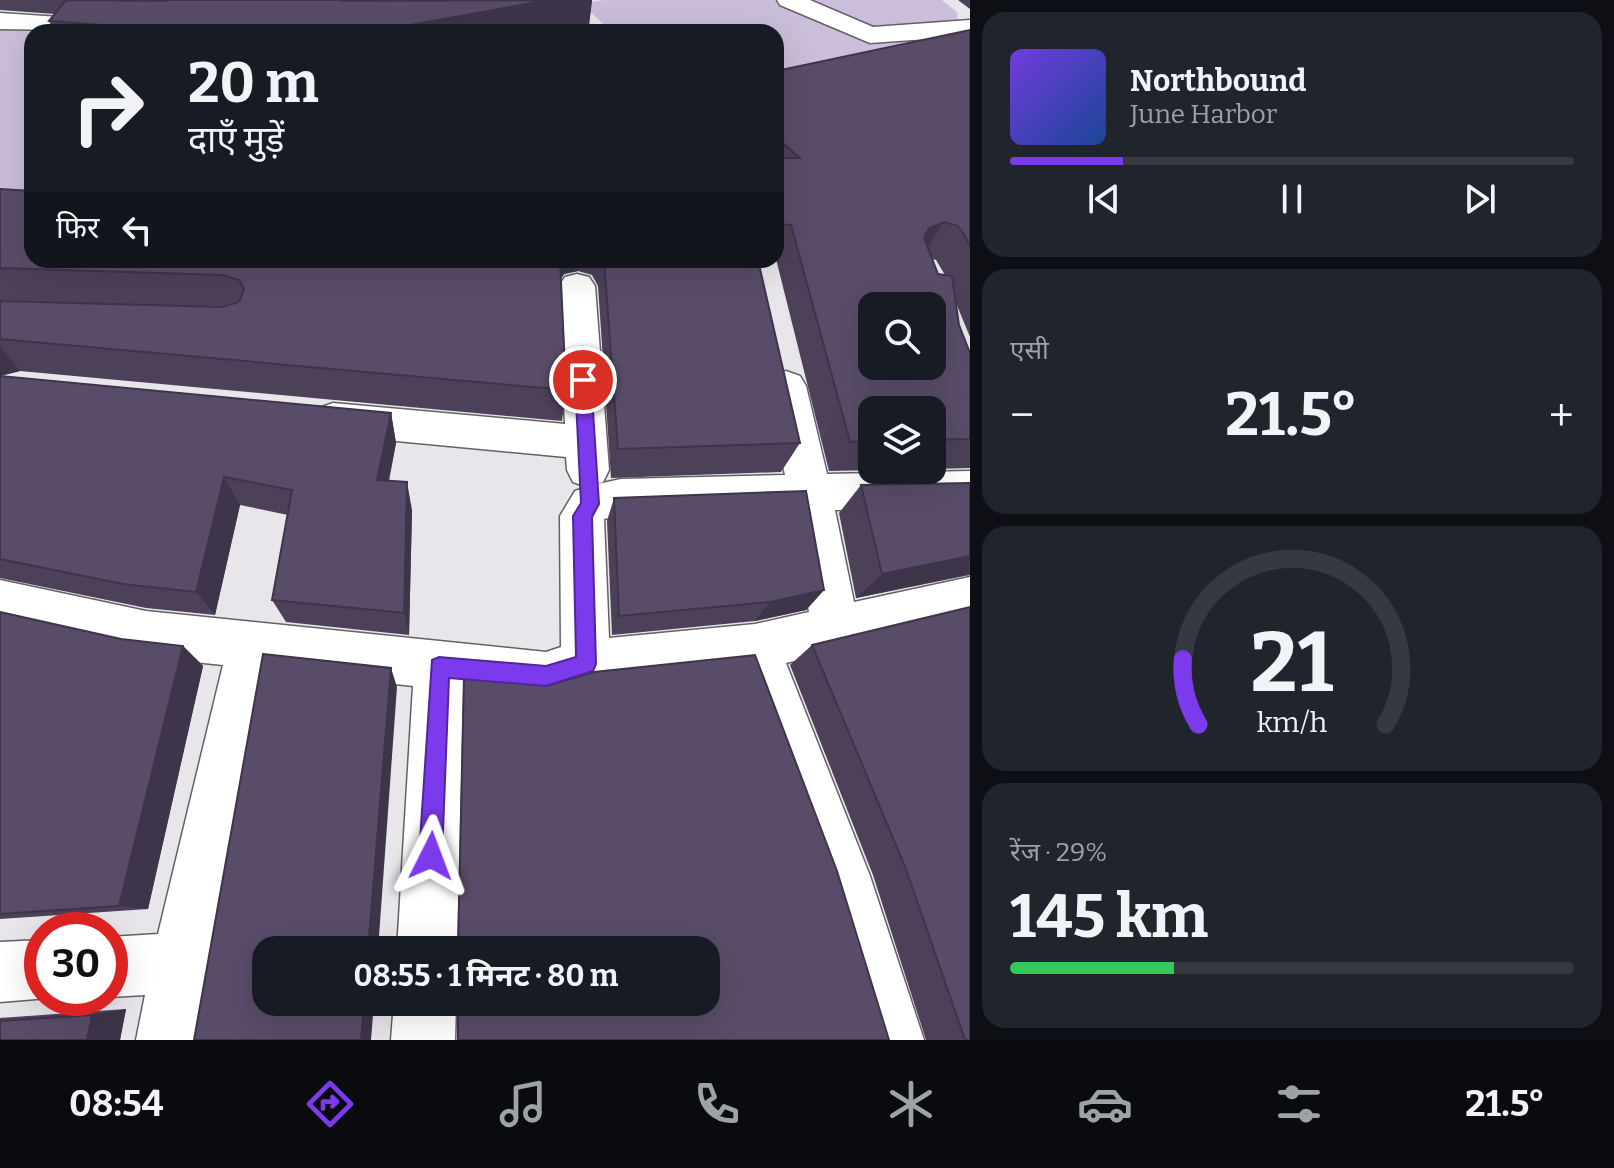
<!DOCTYPE html>
<html lang="hi">
<head>
<meta charset="utf-8">
<style>
	body { margin:0; font-family:Bitter,"Noto Sans Devanagari",serif; background:#20242c; color:#f1f3f6; height:100vh; display:flex; flex-direction:column; font-size:30px; white-space:nowrap }
	* { box-sizing:border-box; margin:0 }
	p { font-size:26px; color:#9ea1a6 }
	.icon { flex:none; width:44px; height:44px; fill:none; stroke:currentColor; stroke-width:2; stroke-linecap:round; stroke-linejoin:round }
	.map { position:relative; flex:1; overflow:hidden }
	.side { display:flex; flex-direction:column; gap:12px; padding:12px; background:#0d0f14; width:644px }
	.side>* { flex:none }
	.top-card { position:absolute; left:24px; top:24px; width:760px; height:244px; border-radius:24px; box-shadow:0 8px 32px #0002; background:#171b24; color:#f1f3f6; overflow:hidden }
	.tools { position:absolute; left:858px; top:292px; display:grid; gap:16px }
	.tools a { display:grid; place-items:center; width:88px; height:88px; border-radius:16px; background:#171b24; box-shadow:0 8px 32px #0002; font-size:40px }
	.speed { position:absolute; left:24px; top:912px; display:flex; gap:16px; font-size:40px; font-weight:700; text-align:center }
	.speed>* { display:grid; place-content:center; width:104px; height:104px; border-radius:50%; background:#171b24; box-shadow:0 8px 32px #0002; line-height:1 }
	.speed .limit { border:12px solid #d22; background:#fff; color:#111 }
	.pin { position:absolute; display:grid; place-items:center; width:68px; height:68px; color:#fff; margin:-34px; border:4px solid #fff; border-radius:50%; box-shadow:0 2px 8px #0007 }
	.me { position:absolute; width:88px; margin:-44px; rotate:3deg; stroke-linejoin:round; filter:drop-shadow(0 0 6px #0008) }
	.turn { display:flex; align-items:center; gap:28px; height:168px; padding:0 32px; font-size:36px }
	.turn .icon { width:104px; height:104px; stroke-width:2.5 }
	.turn b { display:block; font-size:56px; line-height:68px }
	.then { display:flex; align-items:center; height:76px; padding:0 32px; background:#0003; gap:16px; font-size:30px }
	.big { font-size:60px; font-weight:700; line-height:1.1 }
	.side .card { flex:1; display:flex; flex-direction:column; justify-content:center; gap:12px; min-width:0; padding:0 28px; border-radius:24px; background:#20242c }
	.side .dial { align-items:center; gap:0 }
	.dial svg { height:208px; overflow:visible; fill:none; stroke:#363941; stroke-width:7; stroke-linecap:round; text-anchor:middle }
	.dial text { fill:#f1f3f6; stroke:none }
	.song { display:flex; align-items:center; gap:24px }
	.cover { width:96px; height:96px; border-radius:12px; background:linear-gradient(135deg,hsl(260 70% 55%),hsl(220 70% 35%)) }
	.played { height:8px; border-radius:4px; background:linear-gradient(90deg,#7c3aed 20%,#363941 20%) }
	.keys { display:flex; justify-content:space-around; direction:ltr }
	.heat { display:flex; justify-content:space-between; align-items:center; font-size:44px; direction:ltr }
	.charge { height:12px; border-radius:6px; background:linear-gradient(90deg,#34c759 29%,#363941 0) }
	.trip { position:absolute; left:252px; top:936px; width:468px; height:80px; border-radius:24px; background:#171b24; box-shadow:0 8px 32px #0002; font-weight:700; line-height:80px; text-align:center }
	.dock { display:flex; height:128px; justify-content:space-around; align-items:center; background:#090b0e; color:#9ea1a6 }
	.dock .icon { width:56px; height:56px }
	.dock .active { color:#7c3aed }
	.dock b { font-size:36px; color:#f1f3f6 }
	main { display:flex; flex:1; min-height:0 }
	.map>svg:first-child { display:block }
</style>
</head>
<body>
<main>
<div class="map">
<svg width="970" height="1040" viewBox="0 0 970 1040">
	<rect width="100%" height="100%" fill="#e8e6eb"/>
	<g fill="#cabedb">
		<path d="M604 0H942L957 12 961 57 776 97V32H582L606 27 582 3Z"/>
		<path d="M0 26 68 31 32 32V218L0 216Z"/>
	</g>
	<g fill="none" stroke-linecap="round" stroke-linejoin="round">
		<defs>
			<g id="minor">
				<path d="M777 0H810L873 27 970 20V36L870 43 780 5Z"/>
				<path d="M0 13 165 24 178 32 0 29Z"/>
				<path d="M577 274 589 277 595 286 609 470 603 482 598 484 621 479 785 475 766 386 772 376 786 371 800 376 806 386 827 474 970 471V507L835 510 854 602 970 577V619L786 663 870 876 924 1040H860L812 876 739 672 586 688 546 700 463 691 457 950H397L413 686 271 670 211 963 200 1040H136L145 995 110 997V937L158 934 223 665 146 657 0 624V580L146 611 546 652 561 647 560 516 575 491 587 487 573 482 567 470 566 457 333 435 319 430 313 419 319 408 333 403 565 424 559 286 565 277ZM792 511 809 612 755 624 609 638 604 519 621 515Z"/>
				<path d="M42 940V998H48L0 1002V942Z"/>
				<path d="M394 1002H456L455 1040H391Z"/>
			</g>
		</defs>
		<use href="#minor" stroke="#636165" stroke-width="3"/>
		<use href="#minor" fill="#fff" fill-rule="evenodd"/>
	</g>
	<g fill="#4d415a" fill-rule="evenodd">
		<path d="M0 0H592L589 25 554 32H54L49 21 55 14 0 10Z"/>
		<path d="M958 0H970V9Z"/>
		<path d="M970 30V337L956 303 959 325 970 353V468L932 469V410H872V470H875L829 471 776 259V71ZM932 259 936 260 945 275 938 274Z"/>
		<path d="M0 189 32 260H758L800 443 781 472 611 478 598 286 592 275 578 271 564 274 561 279 566 390 562 421 20 371 0 376Z"/>
		<path d="M0 376 391 413 396 443 389 481 412 510 409 635 286 622 272 600 288 515 240 505 215 615 146 608 0 578Z"/>
		<path d="M970 483V575L856 598 839 513 861 485Z"/>
		<path d="M614 498 824 590 806 610 755 621 612 635 607 521Z"/>
		<path d="M970 607V1040H926L873 875 790 665 812 645Z"/>
		<path d="M0 612 121 639 183 646 203 666 148 909 0 919Z"/>
		<path d="M126 1009 120 1040H0V1018Z"/>
	</g>
	<g fill="#3e354a">
		<path d="M338 0H519L359 21Z"/>
		<path d="M548 0H592L589 25 554 32H372Z"/>
		<path d="M944 222 922 256 908 261 929 228Z"/>
		<path d="M559 260H579L578 271 564 274 556 286Z"/>
		<path d="M0 346 20 371 0 376Z"/>
		<path d="M391 413 396 443 383 508 377 480Z"/>
		<path d="M224 477 240 505 215 615 196 592Z"/>
		<path d="M407 482 412 510 409 635 404 613Z"/>
		<path d="M970 556 969 574 856 598 882 574Z"/>
		<path d="M824 590 806 610 755 621 770 602Z"/>
		<path d="M183 646 203 666 148 909 119 906Z"/>
		<path d="M391 668 397 687 378 950H368Z"/>
		<path d="M364 1002H374L371 1040H361Z"/>
		<path d="M126 1009 120 1040H87L92 1015Z"/>
	</g>
	<g fill="#594c69" stroke="#3e354a" stroke-width="2" fill-rule="evenodd">
		<path d="M66 0 167 1 168 0H340L341 1 548 0 372 32H197L49 21Z"/>
		<path d="M970 30V246L965 236 958 226 944 222 929 228 924 238 938 274 952 276 959 325 970 353V439L932 440V410H872V441L850 442 791 225 776 224V158H800L776 137V71ZM872 306H932V366H872Z"/>
		<path d="M0 189 32 191V260H560L566 390 0 339V301L222 307 239 302 244 289 239 280 223 275 0 268Z"/>
		<path d="M604 260H758L800 443 618 449Z"/>
		<path d="M0 376 391 413 377 480 407 482 404 613 272 600 292 490 224 477 196 592 123 584 0 559Z"/>
		<path d="M970 483V556L882 574 861 485Z"/>
		<path d="M806 491 824 590 770 602 619 616 614 498Z"/>
		<path d="M970 607V1040H965L906 869 812 645Z"/>
		<path d="M0 612 121 639 183 646 119 906 0 914Z"/>
		<path d="M263 654 391 668 368 950H266V1002H364L361 1040H194Z"/>
		<path d="M755 655 837 871 889 1040H458V1002H706V950H458L464 676 550 685 594 672Z"/>
		<path d="M92 1015 87 1040H0V1021Z"/>
	</g>
	<path fill="#7c3aed" stroke="#51269a" stroke-width="2" d="M583 374 591 380 599 504 592 517 596 664 593 671 546 686 449 678 442 856 439 864 431 867 423 864 419 856 432 660 439 657 546 666 576 657 573 516 581 503 575 380Z"/>
</svg>
<div class="tools">
<a><svg class="icon" aria-label="search" viewBox="0 0 24 24"><circle cx="10" cy="10" r="6"/><path d="M15 15l6 6"/></svg></a>
<a><svg class="icon" aria-label="layers" viewBox="0 0 24 24"><path d="M12 4l9 5-9 5-9-5zM3 14l9 5 9-5"/></svg></a>
</div>
<div class="speed"><div class="limit">30</div></div>
<div class="pin" style="left:583px;top:380px;background:#d93025"><svg class="icon" aria-label="arrive" viewBox="0 0 24 24"><path d="M6 21V4h12l-3 4 3 4H6"/></svg></div>
<svg class="me" style="left:431px;top:856px" viewBox="-20 -20 40 40"><path d="M0-17L14 15 0 8-14 15z" fill="#7c3aed" stroke="#fff" stroke-width="4"/></svg>
<div class="trip">08:55 · 1 मिनट · 80 m</div>
<div class="top-card">
<div class="turn"><svg class="icon" aria-label="right" viewBox="0 0 24 24"><path d="M7 20v-9h11M14 6l5 5-5 5"/></svg><div><b>20 m</b>दाएँ मुड़ें</div></div>
<div class="then">फिर<svg class="icon" aria-label="left" viewBox="0 0 24 24"><path d="M17 20v-9H6M10 6l-5 5 5 5"/></svg></div>
</div>
</div>
<section class="side">
<div class="card">
<div class="song"><i class="cover"></i><div><b>Northbound</b><p>June Harbor</p></div></div>
<div class="played"></div>
<div class="keys"><svg class="icon" aria-label="previous" viewBox="0 0 24 24"><path d="M18 5L8 12l10 7zM5 5v14"/></svg><svg class="icon" aria-label="pause" viewBox="0 0 24 24"><path d="M8 5v14M16 5v14"/></svg><svg class="icon" aria-label="next" viewBox="0 0 24 24"><path d="M6 5l10 7-10 7zM19 5v14"/></svg></div>
</div>
<div class="card"><p>एसी</p>
<div class="heat"><a>−</a><b class="big">21.5°</b><a>+</a></div>
</div>
<div class="card dial"><svg viewBox="0 0 100 80">
<path d="M14 69A42 42 0 1 1 86 69"/>
<path d="M14 69A42 42 0 0 1 8 44" stroke="#7c3aed"/>
<text x="50" y="56" font-size="32" font-weight="700">21</text>
<text x="50" y="72" font-size="11">km/h</text>
</svg></div>
<div class="card"><p>रेंज · 29%</p><b class="big">145 km</b><div class="charge"></div></div>
</section>
</main>
<nav class="dock">
<b>08:54</b>
<svg class="icon active" aria-label="directions" viewBox="0 0 24 24"><path d="M12 3l9 9-9 9-9-9zM9 14v-3h6M13 9l2 2-2 2"/></svg>
<svg class="icon" aria-label="music" viewBox="0 0 24 24"><path d="M9 18V5l10-2v13"/><circle cx="6" cy="18" r="3"/><circle cx="16" cy="16" r="3"/></svg>
<svg class="icon" aria-label="phone" viewBox="0 0 24 24"><path d="M5 4h4l2 5-3 2q2 4 5 5l2-3 5 2v4C11 20 4 13 5 4z"/></svg>
<svg class="icon" aria-label="climate" viewBox="0 0 24 24"><path d="M12 3v18M4 7l16 10M4 17L20 7"/></svg>
<svg class="icon" aria-label="car" viewBox="0 0 24 24"><path d="M5 17H2v-5l4-1 3-4h7l3 4 3 1v5h-3M9 17h6M6 11h13"/><circle cx="7" cy="17" r="2"/><circle cx="17" cy="17" r="2"/></svg>
<svg class="icon" aria-label="filters" viewBox="0 0 24 24"><path d="M4 7h16M4 17h16"/><circle cx="9" cy="7" r="2"/><circle cx="15" cy="17" r="2"/></svg>
<b>21.5°</b>
</nav>
</body>
</html>
